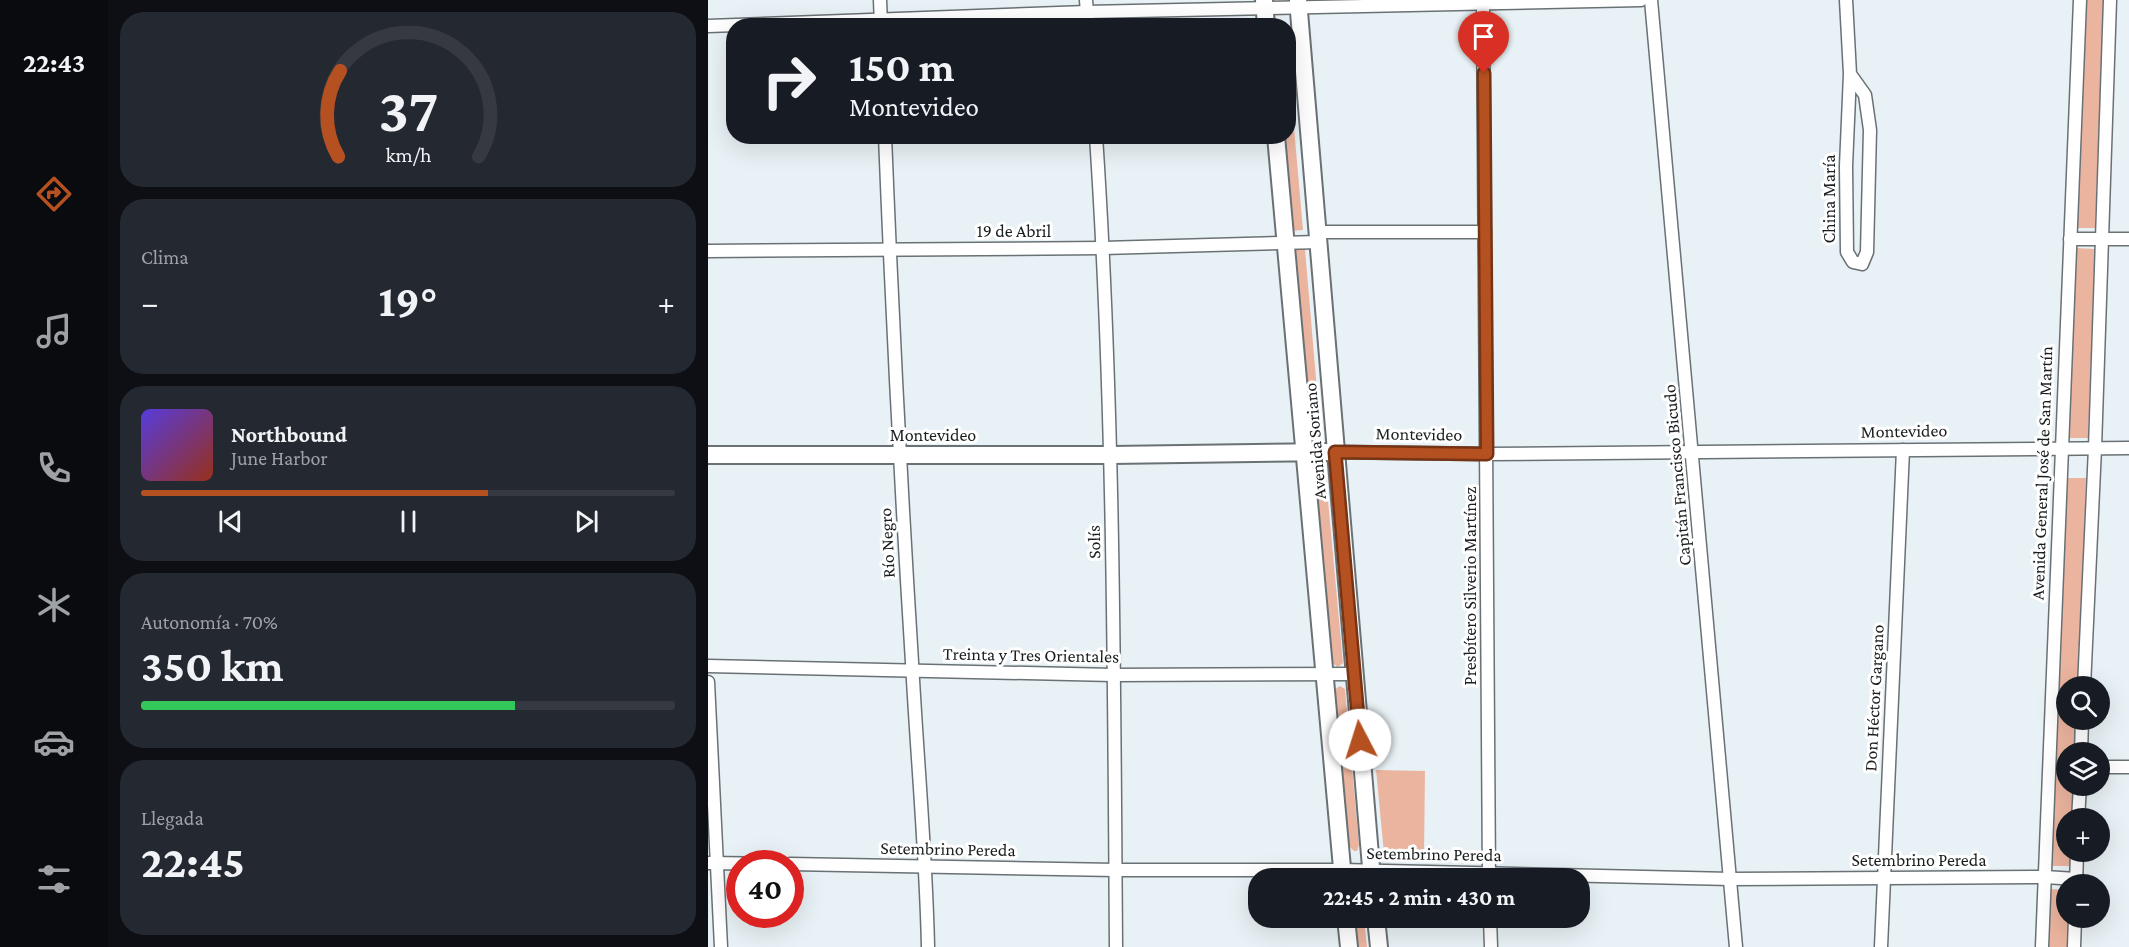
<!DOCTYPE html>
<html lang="es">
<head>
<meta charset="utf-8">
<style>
	body { margin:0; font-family:"Crimson Pro",serif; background:#242831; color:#f1f3f6; height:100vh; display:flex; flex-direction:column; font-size:22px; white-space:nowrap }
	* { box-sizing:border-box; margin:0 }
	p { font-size:20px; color:#9ea1a6 }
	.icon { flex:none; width:33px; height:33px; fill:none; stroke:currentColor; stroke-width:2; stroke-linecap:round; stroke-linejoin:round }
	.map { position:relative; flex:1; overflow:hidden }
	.side { display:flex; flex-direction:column; gap:12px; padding:12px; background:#0d0f14; width:600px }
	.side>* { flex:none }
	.top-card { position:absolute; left:18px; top:18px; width:570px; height:126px; border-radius:24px; box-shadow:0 6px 24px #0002; background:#171b24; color:#f1f3f6; overflow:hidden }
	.tools { position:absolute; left:1348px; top:676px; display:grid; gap:12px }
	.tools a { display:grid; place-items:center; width:54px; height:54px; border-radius:50%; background:#171b24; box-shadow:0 6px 24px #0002; font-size:30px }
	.speed { position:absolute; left:18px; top:850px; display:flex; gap:12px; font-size:30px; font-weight:700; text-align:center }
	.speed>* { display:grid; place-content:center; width:78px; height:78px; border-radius:50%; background:#171b24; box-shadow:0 6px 24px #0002; line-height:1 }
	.speed .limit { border:9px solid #d22; background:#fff; color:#111 }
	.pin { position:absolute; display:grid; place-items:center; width:51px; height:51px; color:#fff; margin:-62px -26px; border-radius:50% 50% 50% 0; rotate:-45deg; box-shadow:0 0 6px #0007 }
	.pin .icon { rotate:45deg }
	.me { position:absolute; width:66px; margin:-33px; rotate:355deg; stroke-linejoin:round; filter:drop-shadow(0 0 4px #0008) }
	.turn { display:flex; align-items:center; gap:21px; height:126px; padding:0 24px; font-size:27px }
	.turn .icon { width:78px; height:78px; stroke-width:2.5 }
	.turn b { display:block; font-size:42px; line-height:51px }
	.big { font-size:45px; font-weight:700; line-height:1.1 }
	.side .widget { flex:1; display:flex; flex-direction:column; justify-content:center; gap:9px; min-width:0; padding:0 21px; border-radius:24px; background:#242831 }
	.side .dial { align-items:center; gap:0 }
	.dial svg { height:156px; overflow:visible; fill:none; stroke:#363941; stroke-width:7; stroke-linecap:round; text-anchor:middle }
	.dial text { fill:#f1f3f6; stroke:none }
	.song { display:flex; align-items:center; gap:18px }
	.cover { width:72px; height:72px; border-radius:9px; background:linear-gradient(135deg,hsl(250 70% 55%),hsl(10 70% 35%)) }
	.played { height:6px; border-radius:3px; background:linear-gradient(90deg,#b55021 65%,#363941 65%) }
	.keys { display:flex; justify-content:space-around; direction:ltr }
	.heat { display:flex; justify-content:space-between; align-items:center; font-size:33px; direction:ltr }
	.charge { height:9px; border-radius:4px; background:linear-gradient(90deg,#34c759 70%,#363941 0) }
	.trip { position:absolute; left:540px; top:868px; width:342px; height:60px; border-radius:24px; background:#171b24; box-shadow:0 6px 24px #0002; font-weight:700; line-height:60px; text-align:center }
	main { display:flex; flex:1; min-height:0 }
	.tabs { display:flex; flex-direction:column; width:108px; justify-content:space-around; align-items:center; background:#090b0e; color:#9ea1a6 }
	.tabs .icon { width:42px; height:42px }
	.tabs .active { color:#b55021 }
	.tabs b { font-size:27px; color:#f1f3f6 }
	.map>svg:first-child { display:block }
</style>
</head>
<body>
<main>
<nav class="tabs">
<b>22:43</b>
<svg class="icon active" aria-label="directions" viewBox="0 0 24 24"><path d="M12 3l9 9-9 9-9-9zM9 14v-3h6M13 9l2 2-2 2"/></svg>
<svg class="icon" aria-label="music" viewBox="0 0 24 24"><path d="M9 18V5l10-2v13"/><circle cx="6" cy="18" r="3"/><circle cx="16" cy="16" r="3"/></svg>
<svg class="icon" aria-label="phone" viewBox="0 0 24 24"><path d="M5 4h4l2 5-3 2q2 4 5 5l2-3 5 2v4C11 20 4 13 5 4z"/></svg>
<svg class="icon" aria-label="climate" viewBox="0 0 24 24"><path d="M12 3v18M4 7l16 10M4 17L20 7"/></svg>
<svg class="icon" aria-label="car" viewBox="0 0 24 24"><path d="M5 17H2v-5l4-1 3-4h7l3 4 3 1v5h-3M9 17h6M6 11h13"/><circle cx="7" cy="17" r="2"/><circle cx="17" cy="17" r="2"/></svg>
<svg class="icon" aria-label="filters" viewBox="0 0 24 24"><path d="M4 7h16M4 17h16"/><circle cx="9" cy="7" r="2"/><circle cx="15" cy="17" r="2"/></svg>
</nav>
<section class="side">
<div class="widget dial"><svg viewBox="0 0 100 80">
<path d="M14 69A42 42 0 1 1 86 69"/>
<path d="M14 69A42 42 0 0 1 15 25" stroke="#b55021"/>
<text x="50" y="56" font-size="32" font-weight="700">37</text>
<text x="50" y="72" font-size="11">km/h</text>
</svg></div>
<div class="widget"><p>Clima</p>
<div class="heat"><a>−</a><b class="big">19°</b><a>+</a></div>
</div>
<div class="widget">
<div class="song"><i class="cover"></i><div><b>Northbound</b><p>June Harbor</p></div></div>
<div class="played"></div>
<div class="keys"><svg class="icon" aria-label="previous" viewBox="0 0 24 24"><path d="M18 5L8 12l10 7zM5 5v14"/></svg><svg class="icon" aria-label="pause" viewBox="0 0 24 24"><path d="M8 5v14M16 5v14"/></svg><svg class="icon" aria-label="next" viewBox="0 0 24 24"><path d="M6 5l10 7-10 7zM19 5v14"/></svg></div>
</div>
<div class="widget"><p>Autonomía · 70%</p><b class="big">350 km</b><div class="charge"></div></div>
<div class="widget"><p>Llegada</p><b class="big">22:45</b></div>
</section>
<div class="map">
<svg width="1421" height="947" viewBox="0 0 1421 947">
	<rect width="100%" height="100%" fill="#e8f1f5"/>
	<g fill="#ebb49e">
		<path d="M1376 0H1396L1387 228H1368Z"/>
		<path d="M581 71 595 230 582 231 574 137 580 136Z"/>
		<path d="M1367 248 1387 249 1380 438H1360Z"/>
		<path d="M597 249 613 438 601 439 585 250Z"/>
		<path d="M607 468H617L635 663 630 667 624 663Z"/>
		<path d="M1358 478H1378L1371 687H1359V720H1369L1368 753H1359V786H1367L1366 819H1359V852H1365L1364 866H1344Z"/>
		<path d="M632 686 637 689 651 845 649 851H646L641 846 626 690Z"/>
		<path d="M668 770 717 771 716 855 676 853Z"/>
		<path d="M1343 889 1359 890V918H1362L1361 947H1340Z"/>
		<path d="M644 918H656L659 947H647Z"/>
	</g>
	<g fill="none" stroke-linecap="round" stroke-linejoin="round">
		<defs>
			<g id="street">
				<path d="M172 0 173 26"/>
				<path d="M378 0 380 26"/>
				<path d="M943 0 1028 947"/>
				<path d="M1138 0 1142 74 1138 166 1139 252 1145 262 1154 264 1159 252 1162 130 1157 95 1142 74"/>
				<path d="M775 5 781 879"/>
				<path d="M0 26 379 12 933 0"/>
				<path d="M177 136C184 312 193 487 204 662 209 757 218 852 220 947"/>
				<path d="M388 136C406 406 406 677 408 947"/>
				<path d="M610 232H777"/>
				<path d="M1362 239H1421"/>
				<path d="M0 251 395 248 611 242"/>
				<path d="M627 452 779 454 1421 448"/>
				<path d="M0 666 405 675 646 674"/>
				<path d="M0 682 13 947"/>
				<path d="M1376 687 1387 448 1402 0"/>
				<path d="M1373 753 1374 720"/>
				<path d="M1392 767H1421"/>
				<path d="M1370 819 1372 786"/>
				<path d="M0 863 69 864"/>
				<path d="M82 864 408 870H634L1023 879 1337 877 1368 879"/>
				<path d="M1368 885 1369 852"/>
				<path d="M782 918 783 947"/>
				<path d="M1173 947 1195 450"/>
				<path d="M1334 947 1372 0"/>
				<path d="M1366 947 1367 918"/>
			</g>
			<g id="secondary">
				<path d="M556 0 558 26"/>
				<path d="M590 0 664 879"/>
				<path d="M568 136 635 879"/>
				<path d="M0 455H403L627 452"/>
				<path d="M638 918 641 947"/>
				<path d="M668 918 671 947"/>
			</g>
		</defs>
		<use href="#street" stroke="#6a7175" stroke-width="15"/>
		<use href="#secondary" stroke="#6a7175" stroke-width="20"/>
		<use href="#street" stroke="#fff" stroke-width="12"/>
		<use href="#secondary" stroke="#fff" stroke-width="16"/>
	</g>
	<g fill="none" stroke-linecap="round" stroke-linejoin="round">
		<defs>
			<path id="route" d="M652 740 627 452 779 454 776 73"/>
		</defs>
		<use href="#route" stroke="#763415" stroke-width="15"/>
		<use href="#route" stroke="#b55021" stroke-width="10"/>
	</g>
	<g text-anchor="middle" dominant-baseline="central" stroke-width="6" stroke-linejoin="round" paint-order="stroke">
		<g font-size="18" fill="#1a1e1f" stroke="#fff">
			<text transform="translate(1121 199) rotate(-90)">China María</text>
			<text x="306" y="231">19 de Abril</text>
			<text transform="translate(1196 431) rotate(-1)">Montevideo</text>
			<text transform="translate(711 434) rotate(1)">Montevideo</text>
			<text x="225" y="435">Montevideo</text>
			<text transform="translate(607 441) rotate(-95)">Avenida Soriano</text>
			<text transform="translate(1334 473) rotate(-88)">Avenida General José de San Martín</text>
			<text transform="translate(969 475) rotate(-95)">Capitán Francisco Bicudo</text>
			<text transform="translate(386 542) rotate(-91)">Solís</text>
			<text transform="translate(179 543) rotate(-93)">Río Negro</text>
			<text transform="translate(762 586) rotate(-90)">Presbítero Silverio Martínez</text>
			<text transform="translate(323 655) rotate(1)">Treinta y Tres Orientales</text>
			<text transform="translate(1166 698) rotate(-87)">Don Héctor Gargano</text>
			<text transform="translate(240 849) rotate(1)">Setembrino Pereda</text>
			<text transform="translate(726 854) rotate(1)">Setembrino Pereda</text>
			<text x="1211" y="860">Setembrino Pereda</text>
		</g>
	</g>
</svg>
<div class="tools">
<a><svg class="icon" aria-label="search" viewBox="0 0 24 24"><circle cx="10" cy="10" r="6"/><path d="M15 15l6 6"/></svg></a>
<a><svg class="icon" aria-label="layers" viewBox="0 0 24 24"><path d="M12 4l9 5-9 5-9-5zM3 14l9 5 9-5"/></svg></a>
<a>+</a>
<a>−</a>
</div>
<div class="speed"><div class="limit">40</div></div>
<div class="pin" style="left:776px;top:73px;background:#d93025"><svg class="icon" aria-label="arrive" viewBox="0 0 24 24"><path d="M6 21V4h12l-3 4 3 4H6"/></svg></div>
<svg class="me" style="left:652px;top:740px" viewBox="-20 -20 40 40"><circle r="19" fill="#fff"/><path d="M0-13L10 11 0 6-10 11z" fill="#b55021"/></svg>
<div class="trip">22:45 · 2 min · 430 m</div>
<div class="top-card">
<div class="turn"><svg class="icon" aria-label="right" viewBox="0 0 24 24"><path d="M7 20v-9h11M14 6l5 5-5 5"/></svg><div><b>150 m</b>Montevideo</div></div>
</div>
</div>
</main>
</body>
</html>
